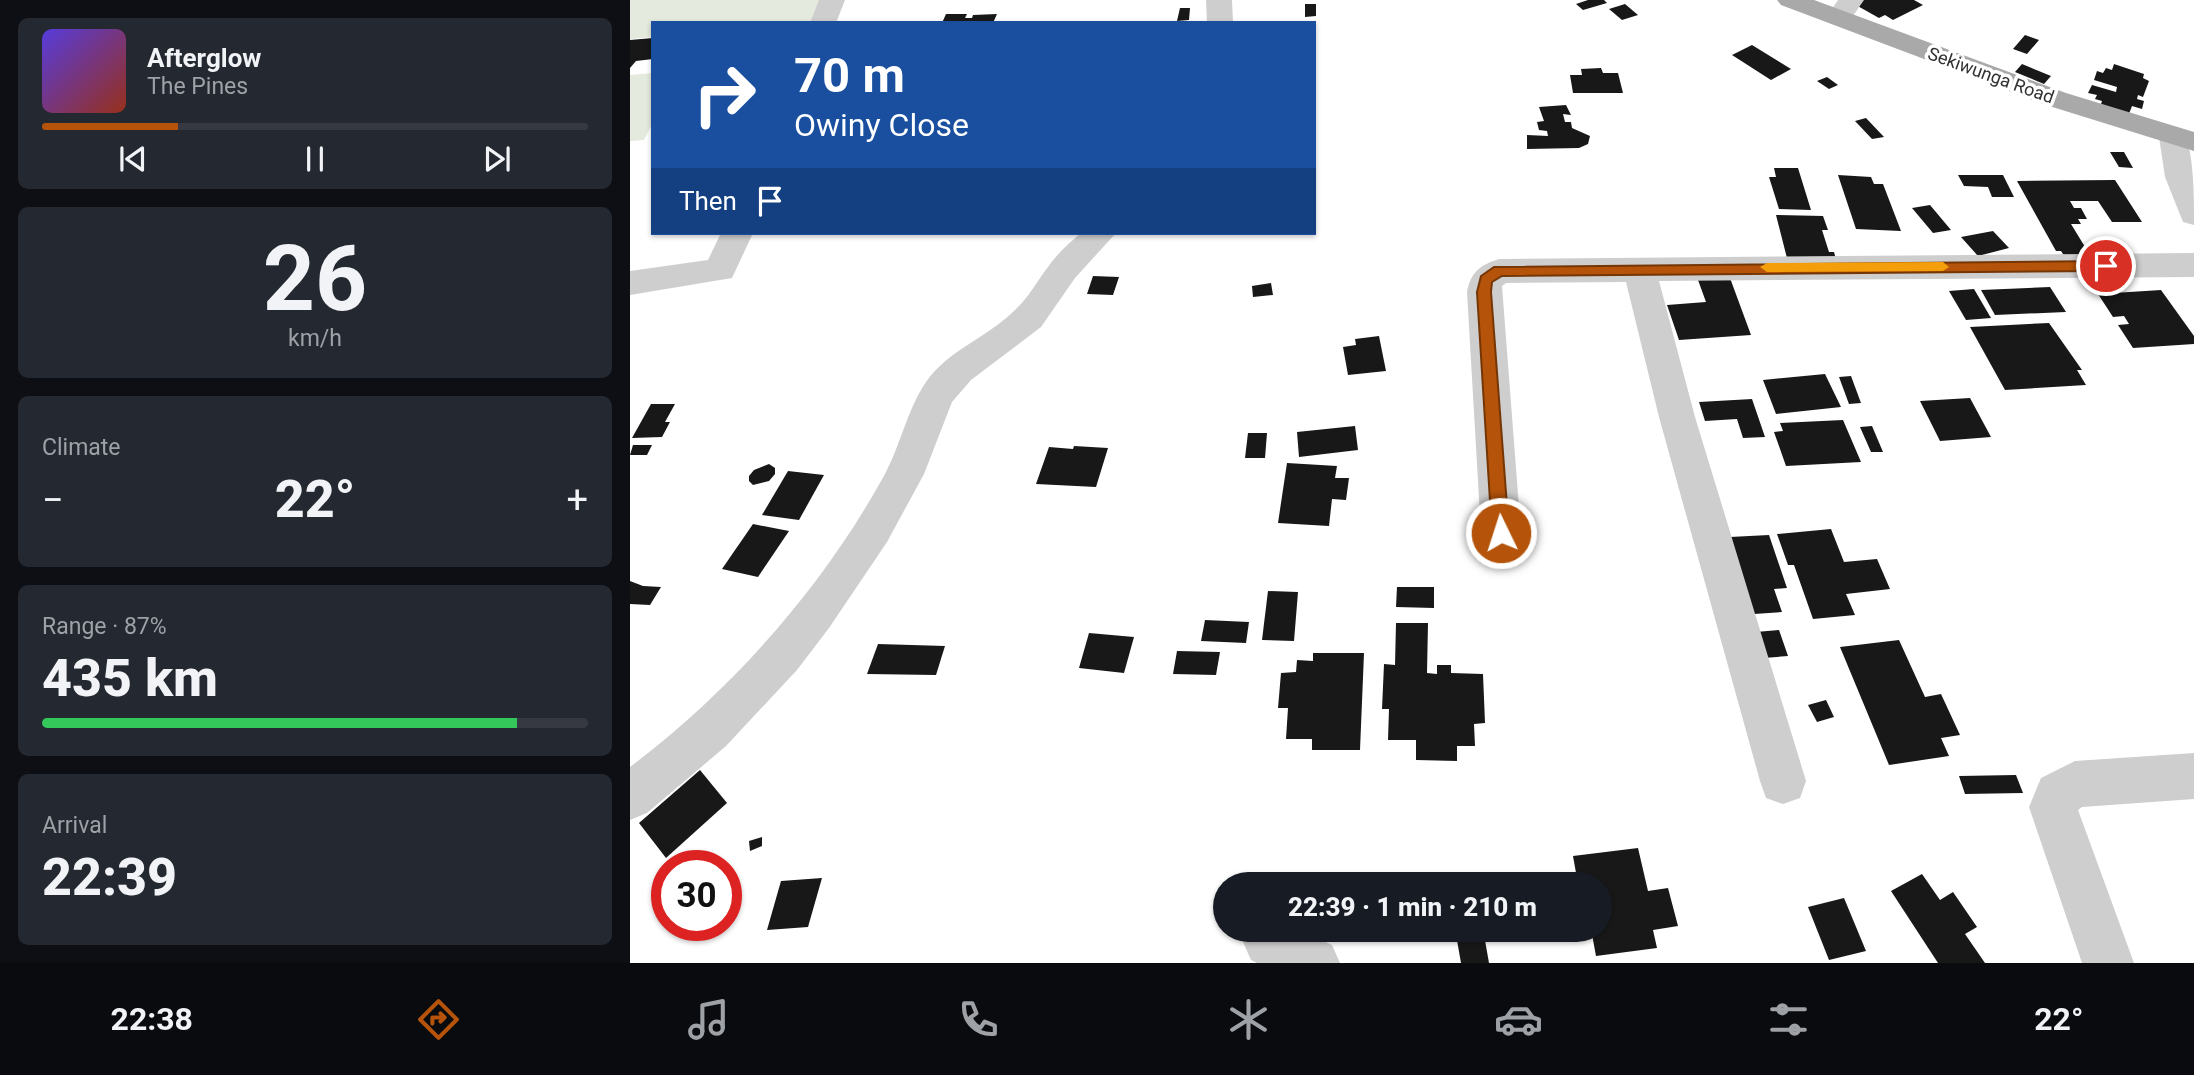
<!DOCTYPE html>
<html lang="en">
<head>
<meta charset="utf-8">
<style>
	body { margin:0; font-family:Roboto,sans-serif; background:#242831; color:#f1f3f6; height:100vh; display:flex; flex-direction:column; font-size:26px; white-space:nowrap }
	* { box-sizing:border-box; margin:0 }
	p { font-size:23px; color:#9ea1a6 }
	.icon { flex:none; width:38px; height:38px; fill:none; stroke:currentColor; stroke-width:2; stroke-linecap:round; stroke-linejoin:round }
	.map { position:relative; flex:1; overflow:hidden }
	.sheet { display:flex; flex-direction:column; gap:18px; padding:18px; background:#0d0f14; width:630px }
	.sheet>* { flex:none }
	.banner { position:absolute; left:21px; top:21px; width:665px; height:214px; border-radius:0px; box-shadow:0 2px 5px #0004; background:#1a4fa0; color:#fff; overflow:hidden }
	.speed { position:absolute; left:21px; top:850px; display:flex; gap:14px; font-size:35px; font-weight:700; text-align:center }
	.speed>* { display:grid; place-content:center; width:91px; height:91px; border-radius:50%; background:#171b24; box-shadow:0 2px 5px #0004; line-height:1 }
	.speed .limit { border:10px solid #d22; background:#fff; color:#111 }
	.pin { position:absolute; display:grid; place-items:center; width:60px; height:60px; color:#fff; margin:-30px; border:4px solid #fff; border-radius:50%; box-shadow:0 2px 7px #0007 }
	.me { position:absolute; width:77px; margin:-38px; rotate:356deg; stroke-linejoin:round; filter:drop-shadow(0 0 5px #0008) }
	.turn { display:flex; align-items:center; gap:24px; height:147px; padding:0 28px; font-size:32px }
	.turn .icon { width:91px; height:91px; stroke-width:2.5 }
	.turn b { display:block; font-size:49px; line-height:60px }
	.then { display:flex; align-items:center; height:66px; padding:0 28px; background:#0003; gap:14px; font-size:26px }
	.big { font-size:52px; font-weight:800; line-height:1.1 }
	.sheet .tile { flex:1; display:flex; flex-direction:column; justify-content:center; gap:10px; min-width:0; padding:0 24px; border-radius:10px; background:#242831 }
	.sheet .dial { align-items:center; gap:0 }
	.dial b { font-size:91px; line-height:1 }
	.song { display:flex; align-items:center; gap:21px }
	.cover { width:84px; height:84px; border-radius:10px; background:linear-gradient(135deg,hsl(250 70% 55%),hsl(10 70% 35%)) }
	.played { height:7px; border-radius:4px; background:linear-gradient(90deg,#b45309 25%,#363941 25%) }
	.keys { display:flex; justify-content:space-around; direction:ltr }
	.heat { display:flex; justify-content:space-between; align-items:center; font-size:38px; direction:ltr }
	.charge { height:10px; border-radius:5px; background:linear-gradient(90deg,#34c759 87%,#363941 0) }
	.trip { position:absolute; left:583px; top:872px; width:399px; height:70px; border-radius:35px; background:#171b24; box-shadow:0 2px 5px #0004; font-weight:800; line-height:70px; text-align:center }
	.tab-bar { display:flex; height:112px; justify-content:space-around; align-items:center; background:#090b0e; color:#9ea1a6 }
	.tab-bar .icon { width:49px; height:49px }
	.tab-bar .active { color:#b45309 }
	.tab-bar b { font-size:32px; color:#f1f3f6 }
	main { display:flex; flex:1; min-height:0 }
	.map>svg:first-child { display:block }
</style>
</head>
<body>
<main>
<section class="sheet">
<div class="tile">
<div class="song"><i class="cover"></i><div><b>Afterglow</b><p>The Pines</p></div></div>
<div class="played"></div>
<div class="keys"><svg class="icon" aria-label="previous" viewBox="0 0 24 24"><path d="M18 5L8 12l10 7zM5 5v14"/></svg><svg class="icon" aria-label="pause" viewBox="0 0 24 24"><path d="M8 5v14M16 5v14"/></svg><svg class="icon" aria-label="next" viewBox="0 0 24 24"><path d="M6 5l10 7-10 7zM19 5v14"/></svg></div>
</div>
<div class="tile dial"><b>26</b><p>km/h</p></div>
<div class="tile"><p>Climate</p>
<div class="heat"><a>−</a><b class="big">22°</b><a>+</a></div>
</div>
<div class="tile"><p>Range · 87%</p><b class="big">435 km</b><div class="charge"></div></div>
<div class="tile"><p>Arrival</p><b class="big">22:39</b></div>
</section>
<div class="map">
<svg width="1564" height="963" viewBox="0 0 1564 963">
	<rect width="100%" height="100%" fill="#fff"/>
	<g fill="#e5eade">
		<path d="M0 0H191L183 23H23V37L0 39Z"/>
		<path d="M23 73V122L14 140 0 141V75Z"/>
	</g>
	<g fill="#181818">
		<path d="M958 0H974L977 3 953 10 946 4Z"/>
		<path d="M1217 0H1284L1293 5 1263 20 1255 15 1249 18Z"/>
		<path d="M675 4H686V16L675 17Z"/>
		<path d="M995 4 1008 15 992 20 979 9Z"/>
		<path d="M550 8H560L559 20 547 21Z"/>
		<path d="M316 14H337L335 18H342L343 15 367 14 363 23H312Z"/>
		<path d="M1395 35 1409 40 1397 54 1383 49Z"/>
		<path d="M23 38V59L6 61 0 68V40Z"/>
		<path d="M1122 45 1161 69 1141 80 1102 55Z"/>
		<path d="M1392 64 1421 76 1414 84 1385 72Z"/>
		<path d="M1484 64 1514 74 1513 78 1519 81 1513 97 1508 95 1507 99 1514 101 1512 109 1502 106 1497 119 1471 104 1472 101 1465 99 1467 95 1458 93 1462 85 1486 92 1487 87 1464 80 1467 71 1473 73 1476 68 1482 70Z"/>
		<path d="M971 68 973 73H988L993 93H943L940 75H952L951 69Z"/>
		<path d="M1197 77 1208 85 1199 89 1187 81Z"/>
		<path d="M936 105 941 115 933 114 935 122H941L942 128 960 136 958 144 949 148 897 149V135L918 136 917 131 909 130 907 122 914 121 909 107Z"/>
		<path d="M1236 118 1254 137 1242 139 1225 121Z"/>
		<path d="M1480 152H1494L1503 168 1489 167Z"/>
		<path d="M1144 168H1168L1181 210 1149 209 1139 177H1146Z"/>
		<path d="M1208 175 1241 177 1244 184H1253L1271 231 1226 229Z"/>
		<path d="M1328 175H1373L1384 197H1362L1358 187 1334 186Z"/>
		<path d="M1485 180 1512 222H1482L1468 201H1440L1444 208H1451L1457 219H1448L1451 224H1441L1463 260H1437L1431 251H1426L1387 181Z"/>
		<path d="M1300 205 1321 230 1303 233 1282 208Z"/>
		<path d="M1146 215 1193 216 1198 230H1192L1199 252H1204L1207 263 1158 262Z"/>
		<path d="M1363 231 1379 248 1348 256 1331 237Z"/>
		<path d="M463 276 489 277 483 295 457 294Z"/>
		<path d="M1100 278 1121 335 1049 340 1037 305 1076 302 1068 280Z"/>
		<path d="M641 283 643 295 623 297 622 286Z"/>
		<path d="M1420 287 1436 312 1365 315 1351 290Z"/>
		<path d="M1344 289 1361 318 1336 320 1319 291Z"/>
		<path d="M1531 290 1564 336V344L1503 348 1488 325 1499 324 1494 316 1483 317 1468 294Z"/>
		<path d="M1419 323 1452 370H1447L1456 385 1375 390 1340 327Z"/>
		<path d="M749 336 756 371 718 375 713 347 726 345 725 339Z"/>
		<path d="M1195 374 1211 407 1146 414 1133 380Z"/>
		<path d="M1221 376 1231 403 1219 404 1209 377Z"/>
		<path d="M1340 398 1361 437 1310 441 1290 401Z"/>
		<path d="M1122 399 1135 437 1113 438 1107 419 1075 421 1069 402Z"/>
		<path d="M21 404H45L35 422H40L32 437 2 438Z"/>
		<path d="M1213 420 1231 462 1156 466 1144 432 1153 431 1150 423Z"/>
		<path d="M725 426 728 450 669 457 667 432Z"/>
		<path d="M1242 426 1253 452H1241L1230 427Z"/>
		<path d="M618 433H637L635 458H615Z"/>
		<path d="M3 445H22L17 455H0Z"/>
		<path d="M444 446 478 448 466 487 406 484 419 447 443 449Z"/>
		<path d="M657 463 707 466 705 478H719L716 500 702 499 699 526 648 523Z"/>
		<path d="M139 464 145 468V474L139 481 123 485 119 481V476L124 470Z"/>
		<path d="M158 471 194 475 169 520 132 515Z"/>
		<path d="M123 524 159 531 128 577 92 569Z"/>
		<path d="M1201 529 1214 562 1247 559 1260 589 1216 594 1225 615 1183 619 1164 565H1158L1147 534Z"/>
		<path d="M1139 535 1157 588 1144 589 1152 612 1124 614 1100 537Z"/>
		<path d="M0 581 13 586 31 587 20 605 0 604Z"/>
		<path d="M767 587H804V608L766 607Z"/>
		<path d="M638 591 668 592 664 641 632 640Z"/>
		<path d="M575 620 619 622 616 643 571 641Z"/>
		<path d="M766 623H798L797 673 807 674V665H821V673L853 674 855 723 844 724 845 746H827V761L786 760V740H758L759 709H752L754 664 765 665Z"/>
		<path d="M1149 630 1158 656 1134 658 1126 632Z"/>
		<path d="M459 633 504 637 494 673 449 668Z"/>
		<path d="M1269 640 1295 697 1311 694 1330 735 1311 738 1319 756 1259 765 1210 647Z"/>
		<path d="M248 644 315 646 306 675 237 674Z"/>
		<path d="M547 651 590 652 586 675 543 674Z"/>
		<path d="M683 653H734L730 750H682V739H656L658 708H648L651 673 666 672 667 660 683 661Z"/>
		<path d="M1196 700 1204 717 1187 722 1178 705Z"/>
		<path d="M70 770 97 803 36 858 9 823Z"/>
		<path d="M1386 775 1393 793 1335 794 1329 776Z"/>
		<path d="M132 837V846L120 851 119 841Z"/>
		<path d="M1008 848 1018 891 1038 888 1048 926 1023 930 1027 948 966 956 961 929H970V884H948L943 856Z"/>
		<path d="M1292 874 1310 900 1323 892 1347 927 1335 934 1355 963H1308L1261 891Z"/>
		<path d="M192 878 178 927 137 930 151 881Z"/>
		<path d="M1214 898 1236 951 1199 960 1178 907Z"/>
		<path d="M825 929H853L859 963H831Z"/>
	</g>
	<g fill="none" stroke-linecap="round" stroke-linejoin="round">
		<g fill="#cecece" fill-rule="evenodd">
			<path d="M189 0H215L206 23H180Z"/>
			<path d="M576 0H602L603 23H577Z"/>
			<path d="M1208 0H1234L1218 23 1209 26 1200 23 1196 18Z"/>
			<path d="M1544 128 1554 130C1564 155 1564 196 1564 225L1553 222 1535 177 1529 137 1534 130Z"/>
			<path d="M91 233H123L102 278 0 295V271L78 260Z"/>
			<path d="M451 233H486L445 278 411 327 341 380 322 402 294 474 257 542 199 628 167 670 96 746 17 813 0 820V767C103 689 193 587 255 474 271 444 277 410 296 382 319 349 359 337 386 309 399 297 407 281 418 267 427 254 439 243 451 233Z"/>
			<path d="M1564 253V277L1029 281 1065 417 1176 781 1170 798 1153 804 1136 798 1130 781 1029 417 996 282 876 283 872 286 891 533 885 545 871 551 857 545 851 533 837 292C841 272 850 265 869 259Z"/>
			<path d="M1564 753V799L1452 807 1448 810 1504 963H1452L1399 807 1411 778 1445 761Z"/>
			<path d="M619 929H669L702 945 710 963H627L621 960 613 942Z"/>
		</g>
		<path fill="#a9a9a9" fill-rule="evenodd" d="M1147 0H1184L1436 93 1564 132V151L1416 105 1151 5Z"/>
	</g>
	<path fill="#b45309" stroke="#753606" stroke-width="2" d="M1476 261 1483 266 1476 271 872 276 862 282 861 292 879 533 876 538 871 540 865 538 862 533 847 292 851 276 864 267Z"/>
	<path fill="#f59e0b" d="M1313 262 1319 267 1313 271 1137 272 1130 267 1137 263Z"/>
	<g text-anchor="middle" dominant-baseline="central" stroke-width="7" stroke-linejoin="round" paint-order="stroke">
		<g font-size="18" fill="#313131" stroke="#fff">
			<text transform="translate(1361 75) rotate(20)">Sekiwunga Road</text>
		</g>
	</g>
</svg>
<div class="speed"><div class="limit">30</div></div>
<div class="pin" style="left:1476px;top:266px;background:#d93025"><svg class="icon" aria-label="arrive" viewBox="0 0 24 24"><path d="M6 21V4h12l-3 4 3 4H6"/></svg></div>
<svg class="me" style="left:871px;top:533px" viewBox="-20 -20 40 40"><circle r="17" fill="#b45309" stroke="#fff" stroke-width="3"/><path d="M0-11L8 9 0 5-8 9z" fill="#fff"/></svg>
<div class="trip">22:39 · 1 min · 210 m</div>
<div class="banner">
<div class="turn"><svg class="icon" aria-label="right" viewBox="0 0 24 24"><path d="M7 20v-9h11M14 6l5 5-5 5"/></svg><div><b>70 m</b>Owiny Close</div></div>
<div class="then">Then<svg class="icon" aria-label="arrive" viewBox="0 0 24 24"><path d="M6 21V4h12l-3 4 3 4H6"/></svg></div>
</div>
</div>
</main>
<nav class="tab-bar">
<b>22:38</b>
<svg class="icon active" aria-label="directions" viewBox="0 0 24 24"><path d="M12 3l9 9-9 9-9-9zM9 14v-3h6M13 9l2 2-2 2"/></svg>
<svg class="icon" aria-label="music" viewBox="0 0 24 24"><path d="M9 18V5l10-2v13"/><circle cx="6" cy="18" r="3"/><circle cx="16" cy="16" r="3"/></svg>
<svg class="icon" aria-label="phone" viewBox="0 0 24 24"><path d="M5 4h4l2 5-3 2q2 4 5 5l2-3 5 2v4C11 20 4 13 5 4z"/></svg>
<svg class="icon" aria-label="climate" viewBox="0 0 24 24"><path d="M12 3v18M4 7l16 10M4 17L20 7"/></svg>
<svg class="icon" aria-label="car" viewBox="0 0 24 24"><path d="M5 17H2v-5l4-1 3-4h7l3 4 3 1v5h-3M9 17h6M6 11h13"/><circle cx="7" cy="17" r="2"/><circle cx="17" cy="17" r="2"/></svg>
<svg class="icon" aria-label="filters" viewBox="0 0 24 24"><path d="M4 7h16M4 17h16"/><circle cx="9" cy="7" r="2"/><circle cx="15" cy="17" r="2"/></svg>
<b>22°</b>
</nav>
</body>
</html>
